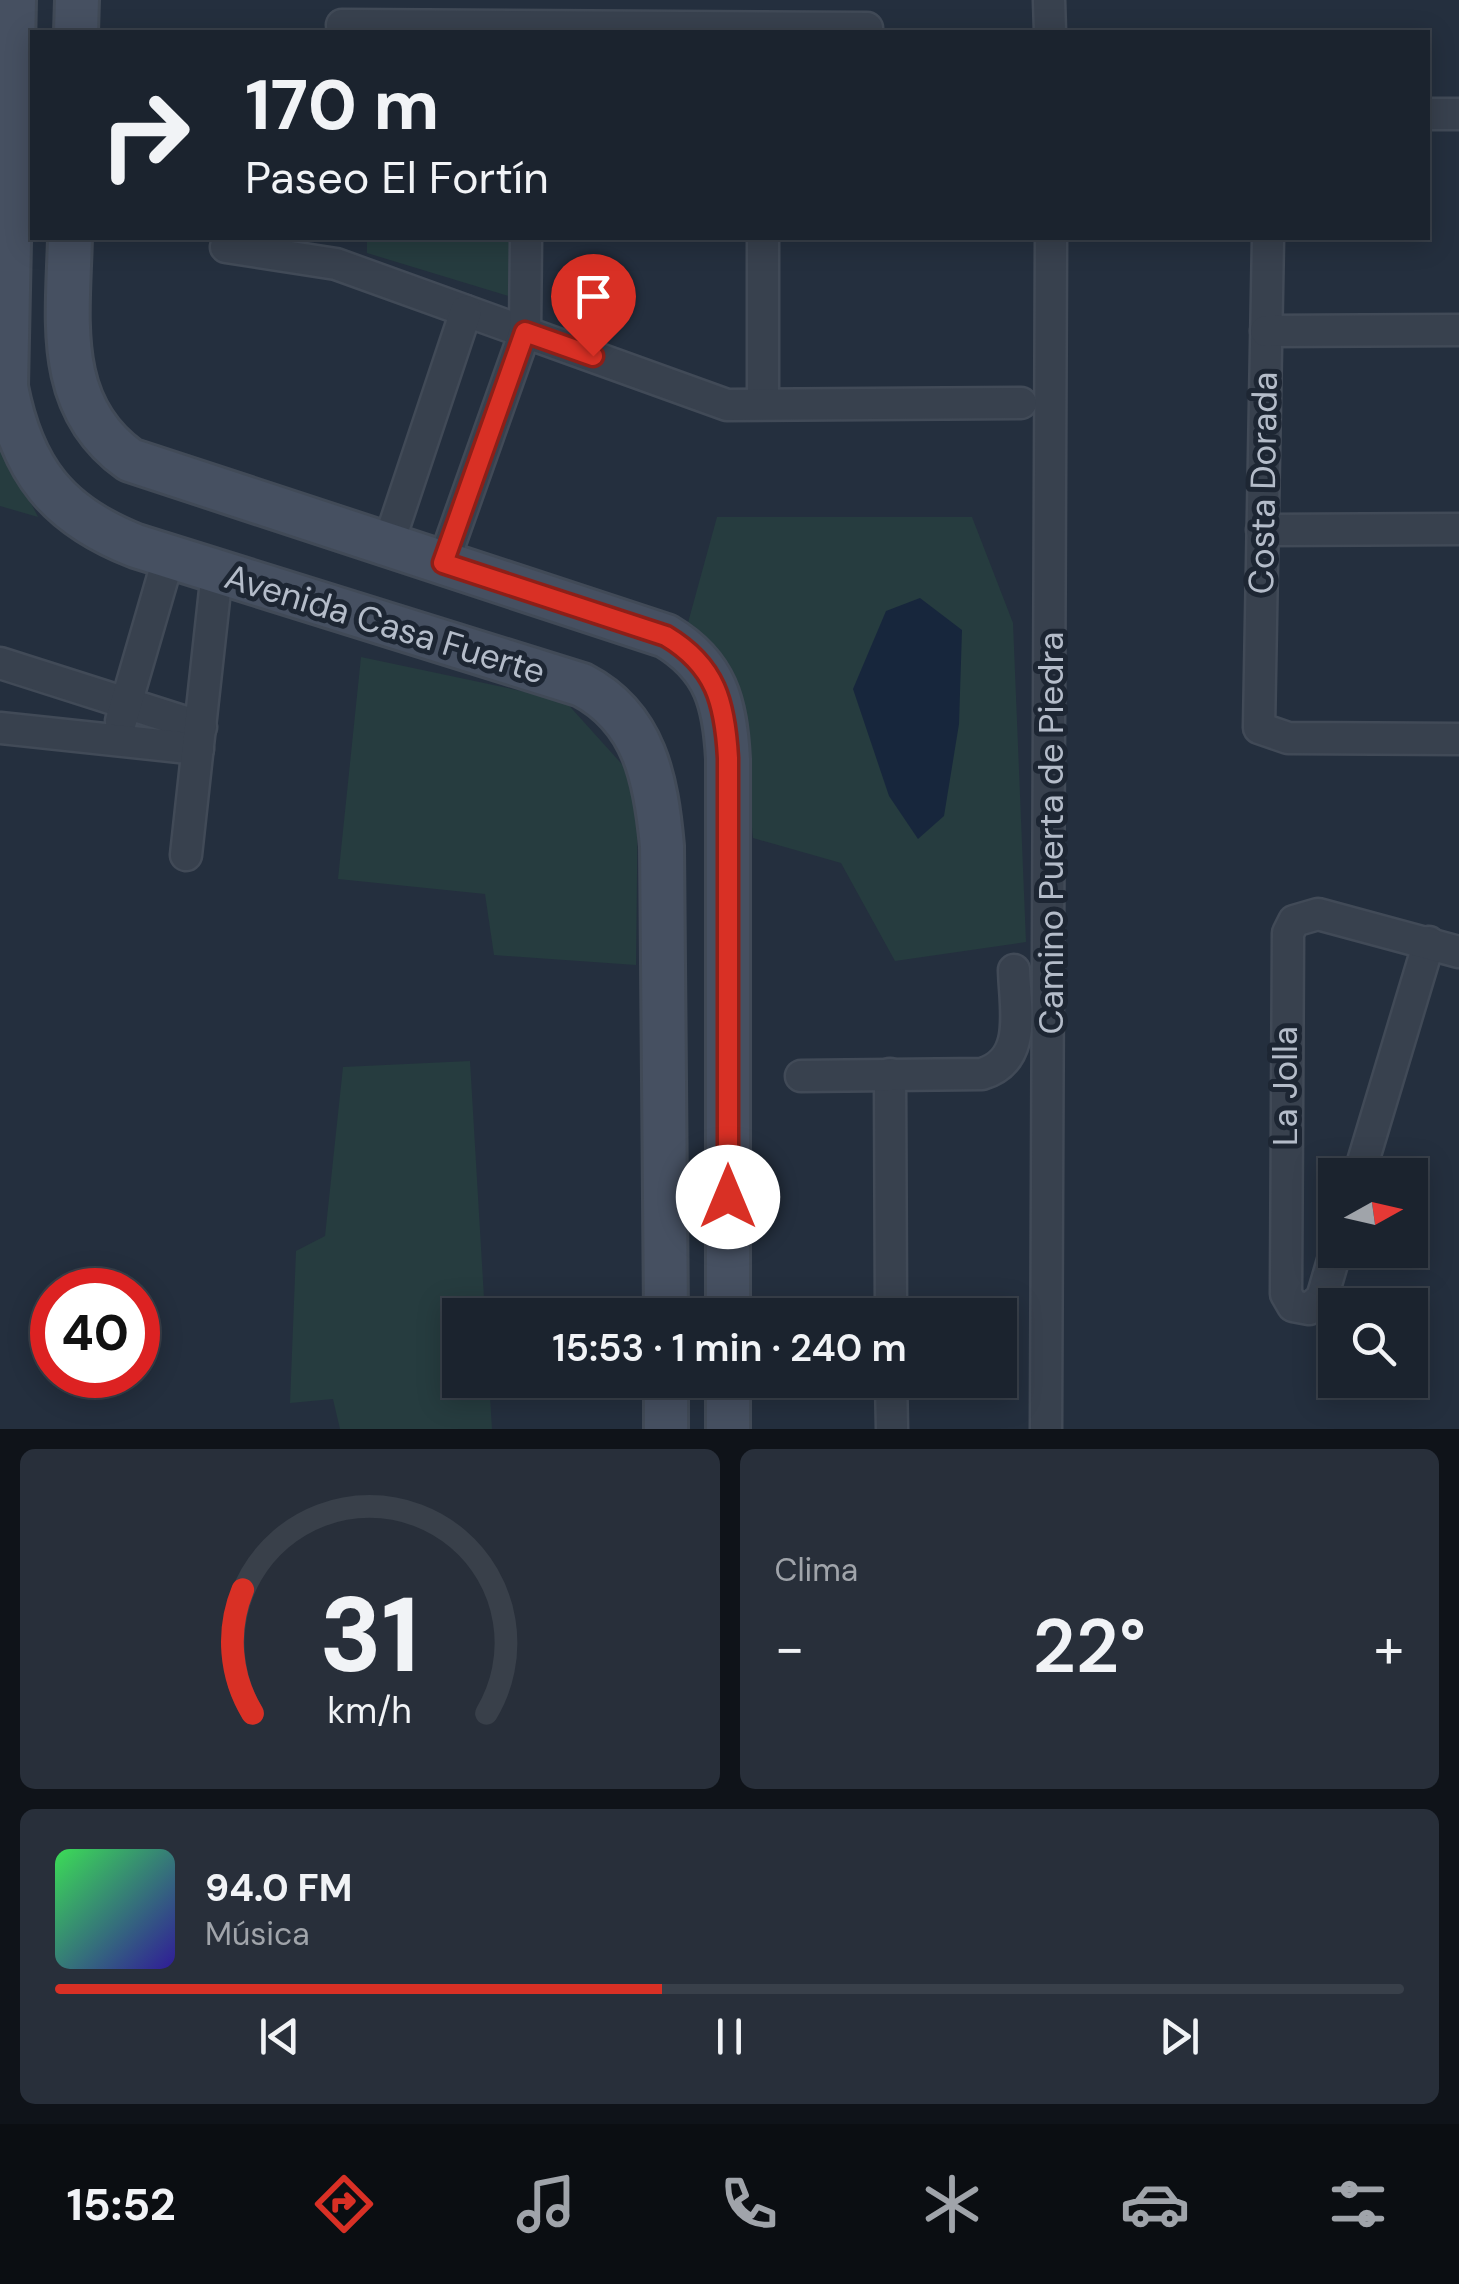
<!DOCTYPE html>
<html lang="es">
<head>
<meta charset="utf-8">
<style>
	body { margin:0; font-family:"DM Sans",sans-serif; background:#282f3a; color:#f1f3f6; height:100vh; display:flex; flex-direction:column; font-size:38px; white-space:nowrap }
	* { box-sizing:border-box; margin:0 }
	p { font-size:32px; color:#a0a4aa }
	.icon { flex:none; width:55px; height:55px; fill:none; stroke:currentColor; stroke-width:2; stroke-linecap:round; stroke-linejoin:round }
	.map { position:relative; height:1429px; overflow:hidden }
	.details { display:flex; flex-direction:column; gap:20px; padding:20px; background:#0f1319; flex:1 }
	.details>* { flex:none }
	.guide { position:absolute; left:30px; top:30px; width:1400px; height:210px; border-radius:0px; box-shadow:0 5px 25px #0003,0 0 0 2px #39404a; background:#1b232e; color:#f1f3f6; overflow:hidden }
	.needle { width:65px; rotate:82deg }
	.buttons { position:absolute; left:1318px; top:1158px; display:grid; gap:20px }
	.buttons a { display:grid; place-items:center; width:110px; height:110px; border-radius:0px; background:#1b232e; box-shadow:0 5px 25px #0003,0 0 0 2px #39404a; font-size:50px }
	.speed { position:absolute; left:30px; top:1268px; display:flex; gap:20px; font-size:50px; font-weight:700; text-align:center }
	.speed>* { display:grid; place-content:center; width:130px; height:130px; border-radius:50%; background:#1b232e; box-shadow:0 5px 25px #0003,0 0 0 2px #39404a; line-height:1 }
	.speed .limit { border:15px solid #d22; background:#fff; color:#111 }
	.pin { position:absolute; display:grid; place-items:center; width:85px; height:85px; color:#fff; margin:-102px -42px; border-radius:50% 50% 50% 0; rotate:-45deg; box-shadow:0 0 10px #0007 }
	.pin .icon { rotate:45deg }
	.me { position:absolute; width:110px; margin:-55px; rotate:0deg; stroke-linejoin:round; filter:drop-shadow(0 0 8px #0008) }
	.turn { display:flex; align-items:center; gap:35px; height:210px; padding:0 50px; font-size:45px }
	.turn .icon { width:130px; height:130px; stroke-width:2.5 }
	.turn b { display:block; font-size:70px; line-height:85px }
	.big { font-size:75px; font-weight:600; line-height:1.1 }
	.details .tile { flex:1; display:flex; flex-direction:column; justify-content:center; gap:15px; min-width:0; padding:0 35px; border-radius:15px; background:#282f3a }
	.details .dial { align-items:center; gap:0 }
	.dial svg { height:260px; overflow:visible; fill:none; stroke:#39404a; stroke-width:7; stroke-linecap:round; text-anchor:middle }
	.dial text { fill:#f1f3f6; stroke:none }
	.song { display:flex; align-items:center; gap:30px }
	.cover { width:120px; height:120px; border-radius:15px; background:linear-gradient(135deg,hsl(130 70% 55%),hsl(250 70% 35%)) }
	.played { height:10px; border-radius:5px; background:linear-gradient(90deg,#d93025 45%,#39404a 45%) }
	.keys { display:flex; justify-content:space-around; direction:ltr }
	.heat { display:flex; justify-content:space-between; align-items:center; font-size:55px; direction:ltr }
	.details .tiles { flex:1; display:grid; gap:20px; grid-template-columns:1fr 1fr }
	.tile:last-child { grid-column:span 2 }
	.trip { position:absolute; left:442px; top:1298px; width:575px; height:100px; border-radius:0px; background:#1b232e; box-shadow:0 5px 25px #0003,0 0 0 2px #39404a; font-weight:600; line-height:100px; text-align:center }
	.menu { display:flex; height:160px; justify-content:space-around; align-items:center; background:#0b0e12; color:#a0a4aa }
	.menu .icon { width:70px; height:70px }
	.menu .selected { color:#d93025 }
	.menu b { font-size:45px; color:#f1f3f6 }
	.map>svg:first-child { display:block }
</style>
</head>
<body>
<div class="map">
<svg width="1459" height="1429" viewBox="0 0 1459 1429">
	<rect width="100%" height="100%" fill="#242f3e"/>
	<g fill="#263c3f">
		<path d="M367 238H515V298L367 253Z"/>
		<path d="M0 442 38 517 0 506Z"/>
		<path d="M717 517H972L1013 623 1026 942 895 961 841 863 753 838 738 687 686 630Z"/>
		<path d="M361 657 564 700 638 782 636 965 494 955 485 894 338 879Z"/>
		<path d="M470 1061 485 1315H460V1380H489L492 1429H340L333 1399 290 1403 296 1251 325 1236 343 1067Z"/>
	</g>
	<path fill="#17263c" d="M920 598 962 630 959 724 944 816 918 839 889 796 853 689 886 611Z"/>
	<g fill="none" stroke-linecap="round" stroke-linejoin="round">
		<defs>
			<g id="street">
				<path d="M1049 0 1050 32"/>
				<path d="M342 25 867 28"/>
				<path d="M1428 114H1459"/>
				<path d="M763 238V404"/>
				<path d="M1268 238 1259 728 1288 738 1459 739"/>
				<path d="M226 247 336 264 727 405 1021 403"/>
				<path d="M1266 331 1459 330"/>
				<path d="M1262 530 1459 529"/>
				<path d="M388 545 466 311"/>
				<path d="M443 563 525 332 526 238"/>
				<path d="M0 663 201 727"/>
				<path d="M121 721 169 556"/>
				<path d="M0 728 198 749"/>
				<path d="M186 855 217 572"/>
				<path d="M890 1074 891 1315"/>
				<path d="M801 1076 982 1074C1028 1060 1015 1009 1014 970"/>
				<path d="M1359 1175 1429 942"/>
				<path d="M1336 1250 1322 1298 1309 1309 1293 1306 1286 1294 1288 933 1294 921 1318 914 1459 952"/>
				<path d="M891 1380 892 1429"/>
				<path d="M1046 1429 1051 238"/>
			</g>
			<g id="secondary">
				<path d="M14 0 6 387C22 470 57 515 136 546L582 685C645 718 656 780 662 846L666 1315"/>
				<path d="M76 32 77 0"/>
				<path d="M70 238C68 320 54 406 130 460L666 636C716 666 725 703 728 759V1315"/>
				<path d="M666 1380V1429"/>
				<path d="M728 1380V1429"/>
			</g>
		</defs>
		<use href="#street" stroke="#414a57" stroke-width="35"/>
		<use href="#secondary" stroke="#414a57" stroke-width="48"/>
		<use href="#street" stroke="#38414e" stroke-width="30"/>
		<use href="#secondary" stroke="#465061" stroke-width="42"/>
	</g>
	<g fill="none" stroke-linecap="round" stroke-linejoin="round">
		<defs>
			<path id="route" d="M593 356 525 332 443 563 666 636C716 666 725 703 728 758V1197"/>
		</defs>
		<use href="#route" stroke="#8d1f18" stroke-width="25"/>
		<use href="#route" stroke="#d93025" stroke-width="18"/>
	</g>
	<g text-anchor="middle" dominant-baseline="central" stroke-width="10" stroke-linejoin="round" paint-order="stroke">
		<g font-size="35" fill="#b4bcc9" stroke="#1d2633">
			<text transform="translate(1263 483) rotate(-89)">Costa Dorada</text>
			<text transform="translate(385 624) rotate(17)">Avenida Casa Fuerte</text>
			<text transform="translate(1051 833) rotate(-90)">Camino Puerta de Piedra</text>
			<text transform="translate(1285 1086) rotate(-90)">La Jolla</text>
		</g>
	</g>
</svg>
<div class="buttons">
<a><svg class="needle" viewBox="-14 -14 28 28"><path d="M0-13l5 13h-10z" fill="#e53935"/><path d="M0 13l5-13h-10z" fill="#a0a4aa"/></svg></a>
<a><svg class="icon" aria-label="search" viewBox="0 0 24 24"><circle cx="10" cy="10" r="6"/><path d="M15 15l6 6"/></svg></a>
</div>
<div class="speed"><div class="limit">40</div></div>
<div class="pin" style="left:593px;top:356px;background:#d93025"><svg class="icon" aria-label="arrive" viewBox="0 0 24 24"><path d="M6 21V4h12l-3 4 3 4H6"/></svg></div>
<svg class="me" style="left:728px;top:1197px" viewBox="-20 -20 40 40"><circle r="19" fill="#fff"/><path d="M0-13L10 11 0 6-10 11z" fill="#d93025"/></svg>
<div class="trip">15:53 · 1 min · 240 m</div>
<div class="guide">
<div class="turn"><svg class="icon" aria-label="right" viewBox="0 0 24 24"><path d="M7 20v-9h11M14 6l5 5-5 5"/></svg><div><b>170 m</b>Paseo El Fortín</div></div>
</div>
</div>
<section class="details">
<div class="tiles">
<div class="tile dial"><svg viewBox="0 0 100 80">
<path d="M14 69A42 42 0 1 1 86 69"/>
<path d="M14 69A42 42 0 0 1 11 31" stroke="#d93025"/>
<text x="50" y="56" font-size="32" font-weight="700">31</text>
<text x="50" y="72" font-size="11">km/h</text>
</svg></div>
<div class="tile"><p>Clima</p>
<div class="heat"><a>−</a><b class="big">22°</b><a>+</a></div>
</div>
<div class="tile">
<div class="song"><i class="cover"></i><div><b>94.0 FM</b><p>Música</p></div></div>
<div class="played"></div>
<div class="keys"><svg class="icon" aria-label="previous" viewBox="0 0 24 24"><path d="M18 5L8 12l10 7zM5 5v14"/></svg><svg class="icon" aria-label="pause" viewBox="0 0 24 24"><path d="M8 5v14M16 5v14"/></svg><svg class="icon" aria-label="next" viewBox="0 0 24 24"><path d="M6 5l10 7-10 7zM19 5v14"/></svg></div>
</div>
</div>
</section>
<nav class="menu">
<b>15:52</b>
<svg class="icon selected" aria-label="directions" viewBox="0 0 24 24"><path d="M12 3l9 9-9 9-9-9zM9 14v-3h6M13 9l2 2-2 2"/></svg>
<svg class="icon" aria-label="music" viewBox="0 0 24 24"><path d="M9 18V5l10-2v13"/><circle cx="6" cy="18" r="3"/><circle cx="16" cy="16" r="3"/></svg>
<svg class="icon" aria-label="phone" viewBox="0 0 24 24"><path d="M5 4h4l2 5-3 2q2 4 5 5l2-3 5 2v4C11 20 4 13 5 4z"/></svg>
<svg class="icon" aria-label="climate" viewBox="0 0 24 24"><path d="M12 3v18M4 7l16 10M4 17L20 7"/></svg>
<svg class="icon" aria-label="car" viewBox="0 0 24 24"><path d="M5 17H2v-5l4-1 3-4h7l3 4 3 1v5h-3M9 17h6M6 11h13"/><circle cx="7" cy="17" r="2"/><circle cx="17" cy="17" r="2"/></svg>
<svg class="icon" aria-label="filters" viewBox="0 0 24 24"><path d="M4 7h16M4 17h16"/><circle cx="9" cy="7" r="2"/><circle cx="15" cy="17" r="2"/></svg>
</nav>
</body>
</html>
